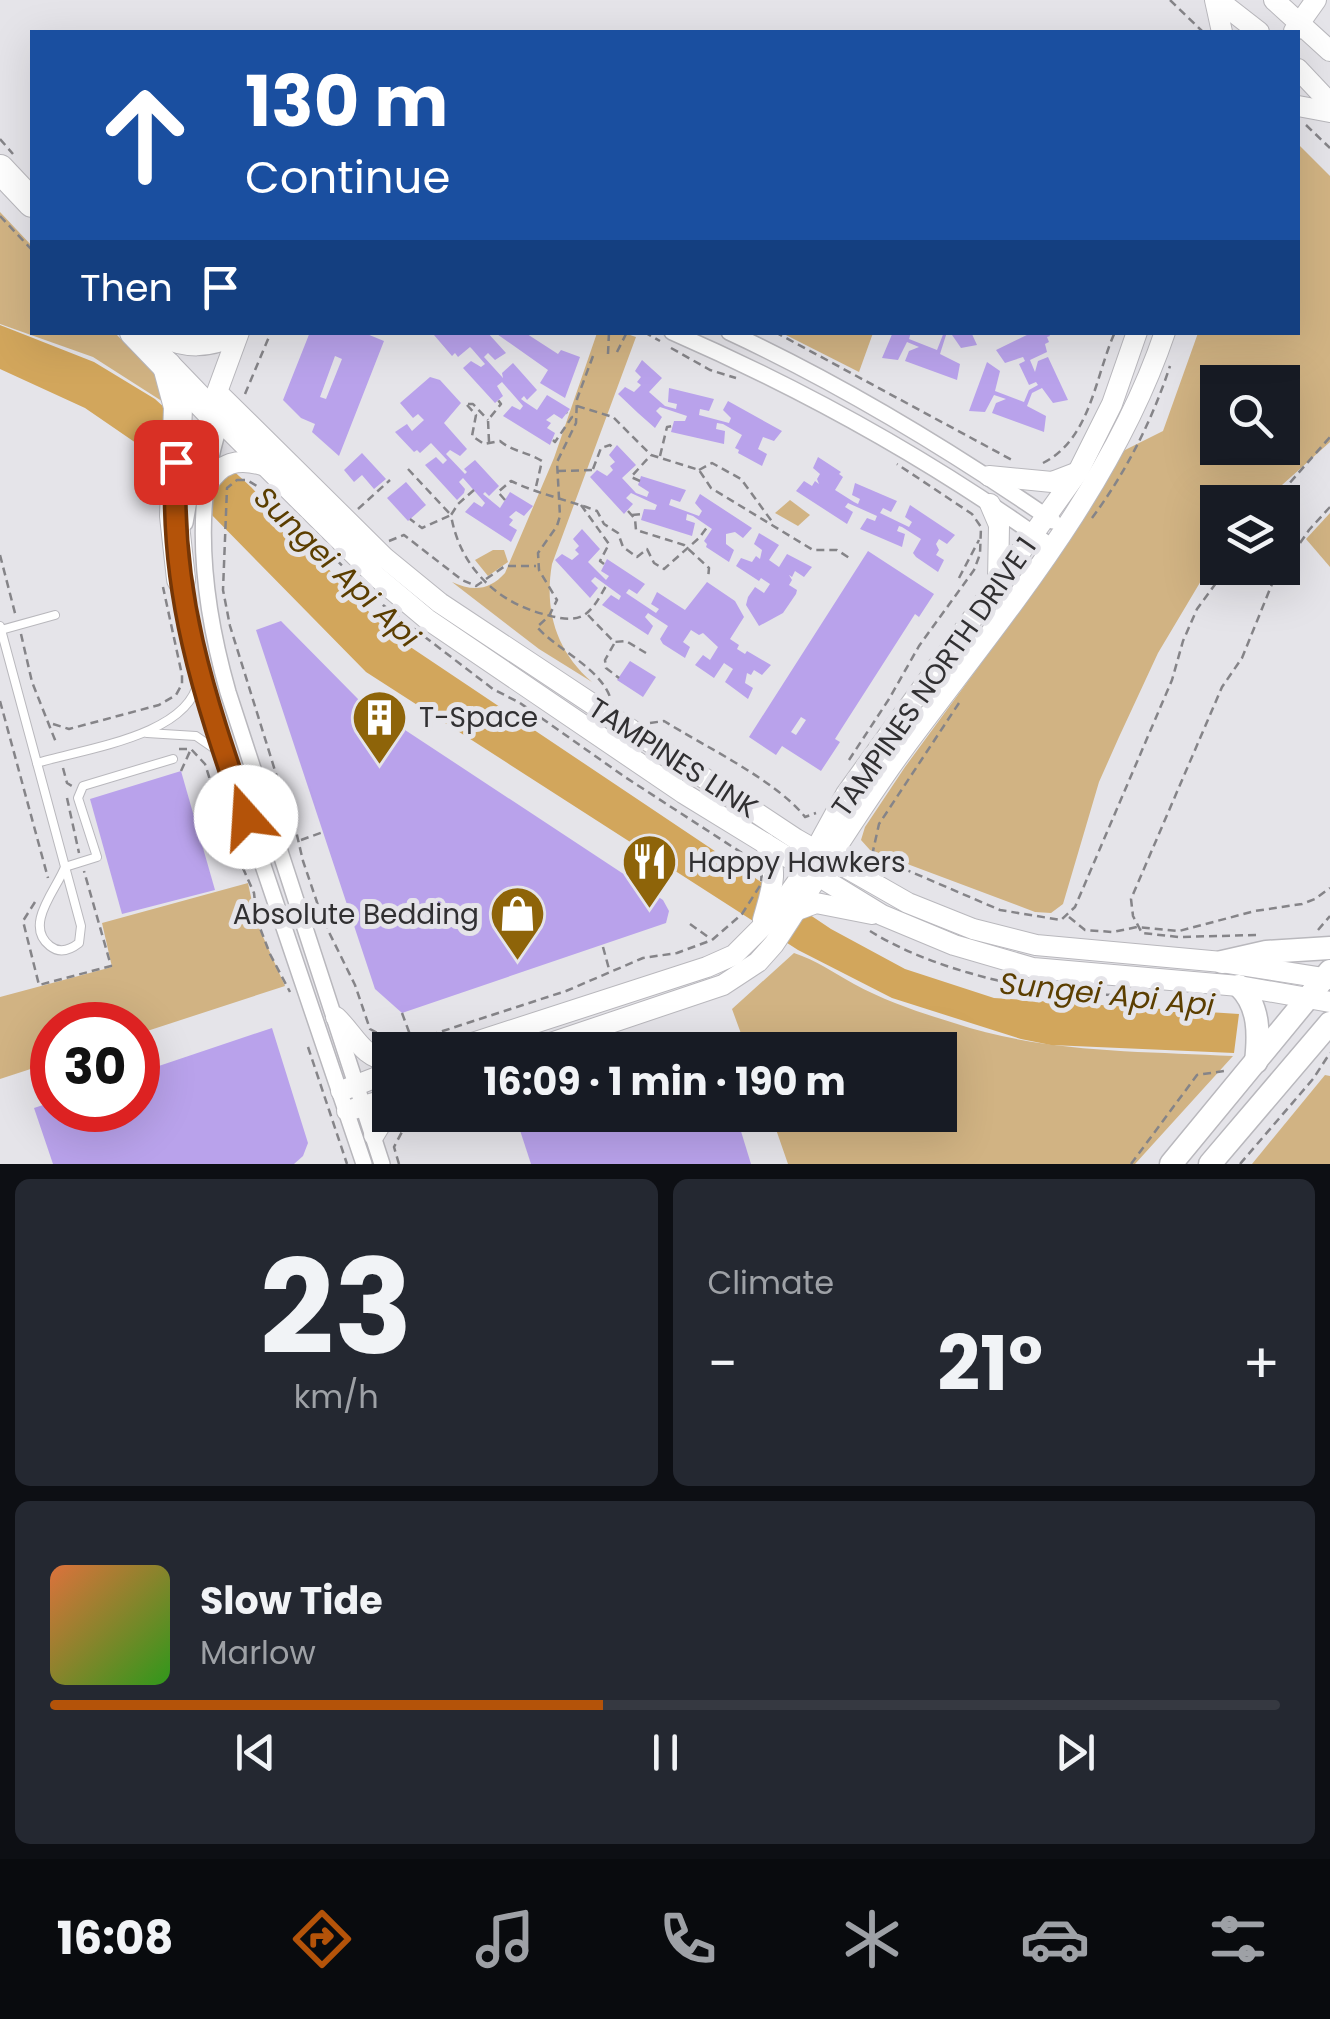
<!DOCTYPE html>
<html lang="en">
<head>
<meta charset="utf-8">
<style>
	body { margin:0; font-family:Poppins,sans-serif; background:#242831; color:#f1f3f6; height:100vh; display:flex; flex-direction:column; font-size:38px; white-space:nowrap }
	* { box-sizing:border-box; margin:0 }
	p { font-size:32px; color:#9ea1a6 }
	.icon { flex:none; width:55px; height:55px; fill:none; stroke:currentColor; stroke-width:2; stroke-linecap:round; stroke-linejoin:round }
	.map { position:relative; height:1164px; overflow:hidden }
	.drawer { display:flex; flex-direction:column; gap:15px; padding:15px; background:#0d0f14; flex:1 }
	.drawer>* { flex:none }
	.hud { position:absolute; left:30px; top:30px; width:1270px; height:305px; border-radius:0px; box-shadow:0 10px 40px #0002; background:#1a4fa0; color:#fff; overflow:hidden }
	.fabs { position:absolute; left:1200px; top:365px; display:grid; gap:20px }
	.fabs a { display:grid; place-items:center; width:100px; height:100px; border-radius:0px; background:#171b24; box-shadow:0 10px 40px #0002; font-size:50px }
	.speed { position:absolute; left:30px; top:1002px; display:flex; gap:20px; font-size:50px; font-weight:700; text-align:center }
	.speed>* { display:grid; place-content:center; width:130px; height:130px; border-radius:50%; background:#171b24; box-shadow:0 10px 40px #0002; line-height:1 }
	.speed .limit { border:15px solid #d22; background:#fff; color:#111 }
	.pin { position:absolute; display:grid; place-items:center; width:85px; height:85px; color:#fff; margin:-42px; border-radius:20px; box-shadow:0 5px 15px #0006 }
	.me { position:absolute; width:110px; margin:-55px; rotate:341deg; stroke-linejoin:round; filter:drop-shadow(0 0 8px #0008) }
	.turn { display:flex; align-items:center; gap:35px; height:210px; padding:0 50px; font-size:45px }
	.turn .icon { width:130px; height:130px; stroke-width:2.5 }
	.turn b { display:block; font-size:70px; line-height:85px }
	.then { display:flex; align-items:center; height:95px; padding:0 50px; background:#0003; gap:20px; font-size:38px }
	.big { font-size:75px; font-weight:700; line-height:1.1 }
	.drawer .tile { flex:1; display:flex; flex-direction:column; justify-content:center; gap:15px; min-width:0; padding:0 35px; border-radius:15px; background:#242831 }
	.drawer .dial { align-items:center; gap:0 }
	.dial b { font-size:130px; line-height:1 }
	.song { display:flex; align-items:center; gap:30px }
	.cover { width:120px; height:120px; border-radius:15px; background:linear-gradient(135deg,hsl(20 70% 55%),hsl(110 70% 35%)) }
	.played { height:10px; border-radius:5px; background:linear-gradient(90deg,#b45309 45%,#363941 45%) }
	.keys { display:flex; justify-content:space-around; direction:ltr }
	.heat { display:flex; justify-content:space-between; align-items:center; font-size:55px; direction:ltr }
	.drawer .tiles { flex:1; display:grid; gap:15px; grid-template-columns:1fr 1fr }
	.tile:last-child { grid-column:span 2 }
	.trip { position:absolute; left:372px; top:1032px; width:585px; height:100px; border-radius:0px; background:#171b24; box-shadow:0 10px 40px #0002; font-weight:700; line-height:100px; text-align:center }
	.tab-bar { display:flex; height:160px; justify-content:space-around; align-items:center; background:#090b0e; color:#9ea1a6 }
	.tab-bar .icon { width:70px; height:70px }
	.tab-bar .on { color:#b45309 }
	.tab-bar b { font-size:45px; color:#f1f3f6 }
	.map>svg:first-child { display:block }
</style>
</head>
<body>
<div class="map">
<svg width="1330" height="1164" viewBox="0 0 1330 1164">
	<rect width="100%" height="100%" fill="#e5e4e9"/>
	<g fill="#d1b383" fill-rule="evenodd">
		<path d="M1298 144 1330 176V442L1263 502H1218L1217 554 1158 653 1119 737 1099 782 1063 904 1051 913 1035 912 870 850 861 840 865 827 905 767 1043 579 1115 455 1163 431 1198 333 1298 332ZM1218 382H1282V448H1218Z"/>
		<path d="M0 212 32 246V332L115 333 164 383 168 405 93 357 0 324Z"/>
		<path d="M597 333H624L636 337 552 564C544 610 556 651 592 682L539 649 452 582C473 592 490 590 505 573L554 458Z"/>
		<path d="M782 333H873L859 372Z"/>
		<path d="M790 500 810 515 798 526 775 513Z"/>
		<path d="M1330 513V567L1306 539Z"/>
		<path d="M493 550H504L508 562 488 576 475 560Z"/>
		<path d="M248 883 256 921 285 986 138 1034V1025H52V1062L0 1079V997L112 967 102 923Z"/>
		<path d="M794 953C816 960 834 973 854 984 885 1001 921 1013 954 1023 1044 1053 1139 1051 1233 1056L1135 1164H788L771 1115H940V1050H747L732 1009Z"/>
		<path d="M1325 1075 1330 1076V1164H1252Z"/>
	</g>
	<path fill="#d2a65c" d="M0 325 94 362 155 399 251 487 388 632 831 929 905 969 994 998 1239 1014 1234 1053 1051 1045 1021 1039 892 998 798 950 366 672 152 454 85 408 0 369Z"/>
	<g fill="#b9a2eb" fill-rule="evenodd">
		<path d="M310 332H362L384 341 339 456 312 432 315 424 301 418 283 400ZM335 356 342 359 326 399 320 397Z"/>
		<path d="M437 332 451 335 487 332 506 353 495 360 488 353 484 357 503 378 502 373 513 363 537 390 527 400 524 396 521 399 525 402 537 410 547 395 570 409 562 419 554 414 546 420 551 423 547 428 555 433 550 445 503 416 512 406 520 410 523 406 502 382 497 386 503 396 495 403 463 368 471 361 481 367 485 364 472 349 470 347 458 357 455 353 452 356 434 335Z"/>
		<path d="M494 332H524L558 354 561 350 580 357 565 398 540 383 548 370Z"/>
		<path d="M893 332H911L909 339 937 350 944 332H947L940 354 960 364 957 380 905 361 909 351 919 347 907 342 898 360 882 358Z"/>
		<path d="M950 332H971L977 345 961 348Z"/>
		<path d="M1033 332H1048L1050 336 1047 337 1049 342 1045 344 1047 352 1030 360 1035 372 1038 361 1048 357 1068 400 1053 403 1042 388 1032 393 1027 406 1046 416 1044 432 992 413 996 403 1006 399 994 395 985 412 969 411 987 362 1000 371 995 391 1024 402 1029 390 1038 385 1036 382 1029 385 1019 364 1025 361 1023 357 1005 363 996 350Z"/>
		<path d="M642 360 662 378 649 392 665 406 676 409 677 404 668 402 669 388 714 399 709 411 700 409 699 415 729 423 731 418 723 410 728 401 782 431 774 441 763 437 758 449 767 454 762 466 738 453 739 450 735 448 742 435 723 424 717 423 716 429 725 431 724 444 671 432 674 421H685L687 416 660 407 656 411 662 417 655 428 638 413 618 394 625 387 634 392 641 385 637 382 641 377 635 371Z"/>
		<path d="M430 377 440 380 461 403 444 423 467 449 460 456 450 450 446 454 465 474 467 472 464 469 475 460 499 486 489 496 485 492 483 494 500 508 510 492 533 506 524 516 516 511 509 517 513 520 509 525 517 530 511 542 465 512 474 502 482 507 485 503 463 478 459 482 465 489 464 493 457 500 425 465 436 457 443 464 447 460 431 443 420 453 417 450 414 452 395 432 407 424 412 431 424 420 418 414 413 418 400 403Z"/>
		<path d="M617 445 636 465 622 478 636 493 647 497 649 492 638 485 641 476 686 490 680 502 671 499 669 505 699 516 702 511 695 503 700 494 752 528 743 538 735 532 726 534V544L734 550 729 562 706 547 707 544 704 541 712 529 693 516 687 514 686 520 695 523 692 536 641 520 644 509 655 510 657 505 631 493 626 498 633 504 624 514 590 477 597 470 607 476 613 470 610 466 615 462 609 455Z"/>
		<path d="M362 453 386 479 374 489 362 475 354 482 344 470Z"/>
		<path d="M818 457 841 472 839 474 843 477 835 490 854 502 858 504 860 499 852 495 855 483 897 501 891 512 883 508 880 513 909 527 912 522 905 517 910 505 955 535 947 544 939 539 936 544 939 550 936 555 944 560 938 572 916 557 913 553 921 539 902 527 899 526 897 531 905 534 902 547 860 529 867 518 875 521 877 516 848 503 845 507 853 512 847 524 796 491 804 481 812 486 815 481 819 484 817 479 820 474 813 468Z"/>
		<path d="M406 482 426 505 408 521 387 498Z"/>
		<path d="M582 529 600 549 588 562 606 580 609 576 601 571 607 559 645 584 637 594 629 589 626 593 656 613 659 609 651 604 657 592 685 610 707 582 735 601 744 617 730 639 739 645 737 649 745 654 747 651 771 665 762 675 754 670 751 675 747 673 745 683 753 688 748 699 725 682 733 669 724 663 714 678 695 665 703 655 710 660 718 647 703 633 699 635 691 630 683 642 690 647 685 658 663 644 660 639 668 626 648 613 645 617 653 626 648 635 602 605 611 595 619 600 621 596 595 577 591 581 598 588 590 598 555 560 562 554 572 560 579 554 575 550 579 546 573 539Z"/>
		<path d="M759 533 779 545 769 560 779 567 787 554 812 567 804 577 795 571 792 577 789 575 792 580 789 585 797 590 796 594 783 613 759 626 746 605 748 597 755 587 764 593 770 584 761 578 759 581 736 566 741 558 752 562 756 556 760 559 762 550 754 544Z"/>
		<path d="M868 551 934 594 919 617 915 614 840 731 835 739 840 742 821 771 782 746 776 755 749 737ZM801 717 806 720 796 735 791 732Z"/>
		<path d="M281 621 358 699 663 900 669 911 666 923 402 1013 375 989 256 630Z"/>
		<path d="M630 661 656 677 643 697 617 680Z"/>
		<path d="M181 771 215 890 122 914 90 799Z"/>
		<path d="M272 1028 308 1143 303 1156 294 1164H53L34 1108 52 1102V1110H138V1073Z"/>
		<path d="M515 1115H736L751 1164H531Z"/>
	</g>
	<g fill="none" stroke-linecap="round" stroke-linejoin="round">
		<defs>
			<g id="lane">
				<path d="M0 626 81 926 79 943C70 950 60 954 50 946 23 925 57 889 65 867"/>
				<path d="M1 630 55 615"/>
				<path d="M147 733 196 736 222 754"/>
				<path d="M37 763C82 749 189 736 198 681"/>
				<path d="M65 867 97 857 78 798 83 786 173 759"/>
			</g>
			<g id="street">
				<path d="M672 332C807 391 933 461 1052 547"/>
				<path d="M729 332C843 385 950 450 1053 521"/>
				<path d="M223 416C190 504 203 604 228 692L382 1164"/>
				<path d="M185 523 199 445 213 405"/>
				<path d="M181 576 191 646 204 691 364 1164"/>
			</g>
			<g id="secondary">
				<path d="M1215 0 1222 32"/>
				<path d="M1218 0 1259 32"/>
				<path d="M1274 0 1330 51"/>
				<path d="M1294 31 1316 0"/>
				<path d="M1298 69 1330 103"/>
				<path d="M1298 106 1330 112"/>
				<path d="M239 332 217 392 385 558 440 603 796 839 908 903 973 929 1036 945 1222 962 1330 979"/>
				<path d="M210 411 377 577 427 619 683 793 882 915 954 945 1033 968 1239 986 1330 1002"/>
				<path d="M989 476 1052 482 1078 472"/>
				<path d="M207 485C221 462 238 458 262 465"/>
				<path d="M990 504 999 525 998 582"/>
				<path d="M797 910 816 903 872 914"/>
				<path d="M763 920C771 891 780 871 765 843"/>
				<path d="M336 1017C355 1035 362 1058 390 1061"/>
				<path d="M451 1050 707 967 734 955 772 917 800 878 846 794 1078 472 1112 404 1137 332"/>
				<path d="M530 1050 723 985 758 962 774 944C817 879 857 812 904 748 1001 617 1112 489 1165 332"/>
				<path d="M341 1091 390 1072"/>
				<path d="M347 1111 390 1098"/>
				<path d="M374 1135 390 1109"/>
			</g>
			<g id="primary">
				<path d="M1222 962 1266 952 1330 948"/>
				<path d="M1239 986C1260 1006 1259 1035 1256 1062"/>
				<path d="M1171 1164 1330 971"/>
				<path d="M1210 1164 1330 1023"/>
			</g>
			<g id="highway">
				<path d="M0 169 32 203"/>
				<path d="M134 332 210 411"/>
				<path d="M161 332C186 345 208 344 233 332"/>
				<path d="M167 366 178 407 174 516 181 579"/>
			</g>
		</defs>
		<use href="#lane" stroke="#b9b8bd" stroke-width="10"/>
		<use href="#street" stroke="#b9b8bd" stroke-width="18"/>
		<use href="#secondary" stroke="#b9b8bd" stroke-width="22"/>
		<use href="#primary" stroke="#b9b8bd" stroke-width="25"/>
		<use href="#highway" stroke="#b9b8bd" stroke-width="30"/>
		<g stroke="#858488" stroke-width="2.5" stroke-dasharray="8 5" stroke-linecap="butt">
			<path d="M1170 0 1203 32"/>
			<path d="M1306 125 1330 148"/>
			<path d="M0 139 13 154"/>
			<path d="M0 216 32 250"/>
			<path d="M644 332 660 341"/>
			<path d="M775 332 1012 460"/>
			<path d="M671 348 710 370 736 378"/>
			<path d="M617 352 627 332"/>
			<path d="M608 354 609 332"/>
			<path d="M593 356 577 399 576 423 557 462 560 516 557 526 538 553 539 570 557 600 549 616 537 627C556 649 599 667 610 697"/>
			<path d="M245 394 271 332"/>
			<path d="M468 404H473L488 420"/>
			<path d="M467 405 476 415 472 436 484 444 500 441C513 452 528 452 542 461L535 491"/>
			<path d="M577 406 613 417 651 455 699 470 711 488 813 550H837L851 559"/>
			<path d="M553 440 555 442 572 417 567 413"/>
			<path d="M489 442 488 420 501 404 498 400"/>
			<path d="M660 456 667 427 673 426"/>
			<path d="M1043 463C1091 439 1095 376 1115 332"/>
			<path d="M408 469 451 515 422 528 410 519"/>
			<path d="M593 469 601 448 610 445 613 448"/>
			<path d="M699 470 712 463 741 479 773 523"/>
			<path d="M558 471 593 470 595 473"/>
			<path d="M237 480H247L265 491 383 605 493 689 520 703 625 777 762 866 761 884 742 914 712 940 677 953 643 958 566 991 412 1041 398 1044 370 1029 355 985 323 920 303 861 290 805 277 777 230 626 223 590 227 488Z"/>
			<path d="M640 481 631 477 650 456"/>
			<path d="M474 490 458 504 451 515C459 564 494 601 543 614 555 617 570 622 582 616 593 611 600 596 606 586"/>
			<path d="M505 500 498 492 511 481C538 494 568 500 597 511L604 524 618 533 623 547 637 557 647 549 654 563 664 569 699 538 708 526"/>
			<path d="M1273 502 1330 437"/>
			<path d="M581 505 609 544 600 561 604 564"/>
			<path d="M358 509 390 480"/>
			<path d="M628 511 635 519 636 530 684 545 709 568 708 579"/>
			<path d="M632 515 643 514"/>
			<path d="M1092 518C1126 472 1152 421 1170 366"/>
			<path d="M389 541 404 535 462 580 476 586 505 566H536"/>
			<path d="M0 555 16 617"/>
			<path d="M959 578 979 540"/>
			<path d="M588 615 614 642 626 641 646 653"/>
			<path d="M21 634 32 682 57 745"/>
			<path d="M614 644 605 660 606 668 619 678"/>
			<path d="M0 701 48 878"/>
			<path d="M959 703 879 824 873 851 881 859 1000 910 1061 920 1075 907 1172 680 1183 641 1197 609 1227 568"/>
			<path d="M650 723 664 721C704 746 777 781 805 817L816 813"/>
			<path d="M53 724 69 729 159 705 176 695 182 684V675L163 587"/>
			<path d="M179 749H191L205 764 226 830 254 893 257 920 270 954 290 992"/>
			<path d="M849 760 889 699 919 646 974 570 980 554 981 527 972 514 897 464"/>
			<path d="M63 768 67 783 72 786"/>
			<path d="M181 771 191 749"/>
			<path d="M67 798 79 853"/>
			<path d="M301 840 323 832"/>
			<path d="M35 902 23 921 39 985 111 966 84 871"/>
			<path d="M1069 917 1085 930 1113 932 1137 927 1179 931 1255 911 1302 904 1315 899 1330 888"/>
			<path d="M690 924 711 939"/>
			<path d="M1318 930 1330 916"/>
			<path d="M870 931C923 964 994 982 1056 992 1087 996 1120 994 1151 996"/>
			<path d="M1256 935 1179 937 1142 933 1133 916 1131 899 1222 687 1242 658 1272 584 1309 530 1330 507"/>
			<path d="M603 947 609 969"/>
			<path d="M402 1013 412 1040"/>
			<path d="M308 1047 347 1164"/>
			<path d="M399 1164 394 1147 404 1128"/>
			<path d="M1131 1164 1197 1075 1224 1071"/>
			<path d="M1240 1164 1313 1079 1330 1053"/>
		</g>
		<use href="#lane" stroke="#fff" stroke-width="8"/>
		<use href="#street" stroke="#fff" stroke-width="15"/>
		<use href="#secondary" stroke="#fff" stroke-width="20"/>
		<use href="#primary" stroke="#fff" stroke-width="22"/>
		<use href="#highway" stroke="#fff" stroke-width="28"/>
	</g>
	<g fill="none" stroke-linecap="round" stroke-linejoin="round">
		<defs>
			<path id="route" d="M176 462C169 591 204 697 246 817"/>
		</defs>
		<use href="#route" stroke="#753606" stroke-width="25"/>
		<use href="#route" stroke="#b45309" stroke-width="18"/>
	</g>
	<defs>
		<symbol id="building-pin" viewBox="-11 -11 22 30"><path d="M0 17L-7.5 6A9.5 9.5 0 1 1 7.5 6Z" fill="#8e6409" stroke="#e5e4e9"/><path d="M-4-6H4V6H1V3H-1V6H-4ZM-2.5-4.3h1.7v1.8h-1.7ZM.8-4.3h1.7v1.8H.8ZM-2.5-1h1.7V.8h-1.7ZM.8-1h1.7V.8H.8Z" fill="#fff"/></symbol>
		<symbol id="restaurant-pin" viewBox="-11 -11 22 30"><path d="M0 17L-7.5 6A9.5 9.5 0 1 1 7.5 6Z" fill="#8e6409" stroke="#e5e4e9"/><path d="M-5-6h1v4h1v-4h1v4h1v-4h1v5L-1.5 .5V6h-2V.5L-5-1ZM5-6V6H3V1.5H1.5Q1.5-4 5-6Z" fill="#fff"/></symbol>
		<symbol id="shop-pin" viewBox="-11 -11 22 30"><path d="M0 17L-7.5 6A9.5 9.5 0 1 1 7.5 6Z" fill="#8e6409" stroke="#e5e4e9"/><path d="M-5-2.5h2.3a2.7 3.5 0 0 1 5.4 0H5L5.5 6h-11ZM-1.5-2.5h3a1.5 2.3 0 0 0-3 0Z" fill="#fff"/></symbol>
	</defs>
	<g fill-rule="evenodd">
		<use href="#building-pin" x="348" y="686" width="63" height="86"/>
		<use href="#restaurant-pin" x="618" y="830" width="63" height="86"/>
		<use href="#shop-pin" x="486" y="882" width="63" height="86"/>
	</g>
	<g text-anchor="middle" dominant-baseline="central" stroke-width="10" stroke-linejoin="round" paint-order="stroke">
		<g font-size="28" fill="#313032" stroke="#e5e4e9">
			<text transform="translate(934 677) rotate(-55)">TAMPINES NORTH DRIVE 1</text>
			<text transform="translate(673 758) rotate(33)">TAMPINES LINK</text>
		</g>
		<g font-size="28" fill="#313032" stroke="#e5e4e9" text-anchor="start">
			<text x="419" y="717">T-Space</text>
			<text x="688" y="862">Happy Hawkers</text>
			<text x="479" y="914" text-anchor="end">Absolute Bedding</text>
		</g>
		<g font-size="30" font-style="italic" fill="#5b3e00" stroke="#e5e4e9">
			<text transform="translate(337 567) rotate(44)">Sungei Api Api</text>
			<text transform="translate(1107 994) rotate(6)">Sungei Api Api</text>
		</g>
	</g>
</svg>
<div class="fabs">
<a><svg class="icon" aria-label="search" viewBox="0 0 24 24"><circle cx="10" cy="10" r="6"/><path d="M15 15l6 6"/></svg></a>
<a><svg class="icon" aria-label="layers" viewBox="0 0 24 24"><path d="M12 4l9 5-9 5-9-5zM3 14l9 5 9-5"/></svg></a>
</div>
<div class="speed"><div class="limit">30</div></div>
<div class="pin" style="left:176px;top:462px;background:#d93025"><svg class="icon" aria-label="arrive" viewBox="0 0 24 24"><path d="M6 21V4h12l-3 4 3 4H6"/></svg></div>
<svg class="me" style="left:246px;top:817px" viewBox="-20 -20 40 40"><circle r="19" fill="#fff"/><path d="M0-13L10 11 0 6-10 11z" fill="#b45309"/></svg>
<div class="trip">16:09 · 1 min · 190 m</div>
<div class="hud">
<div class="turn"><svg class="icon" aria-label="ahead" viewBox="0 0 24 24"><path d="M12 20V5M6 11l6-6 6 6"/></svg><div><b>130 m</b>Continue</div></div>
<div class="then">Then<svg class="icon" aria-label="arrive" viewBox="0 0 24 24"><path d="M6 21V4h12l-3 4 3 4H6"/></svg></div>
</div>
</div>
<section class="drawer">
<div class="tiles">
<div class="tile dial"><b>23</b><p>km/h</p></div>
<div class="tile"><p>Climate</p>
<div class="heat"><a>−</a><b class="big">21°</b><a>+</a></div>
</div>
<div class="tile">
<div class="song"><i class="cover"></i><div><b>Slow Tide</b><p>Marlow</p></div></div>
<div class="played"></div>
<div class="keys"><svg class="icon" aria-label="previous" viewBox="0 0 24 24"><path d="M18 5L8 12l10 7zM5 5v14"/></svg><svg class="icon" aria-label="pause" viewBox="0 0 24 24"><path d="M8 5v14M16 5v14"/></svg><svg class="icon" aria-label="next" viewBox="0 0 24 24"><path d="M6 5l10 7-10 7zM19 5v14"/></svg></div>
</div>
</div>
</section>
<nav class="tab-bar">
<b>16:08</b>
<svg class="icon on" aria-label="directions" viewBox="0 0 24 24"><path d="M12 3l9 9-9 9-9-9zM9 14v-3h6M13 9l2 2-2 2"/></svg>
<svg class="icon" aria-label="music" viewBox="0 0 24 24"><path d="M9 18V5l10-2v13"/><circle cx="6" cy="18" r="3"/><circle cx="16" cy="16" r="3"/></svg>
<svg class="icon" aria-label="phone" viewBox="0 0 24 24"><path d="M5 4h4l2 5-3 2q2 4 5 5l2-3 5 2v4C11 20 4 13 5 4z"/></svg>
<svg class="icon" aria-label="climate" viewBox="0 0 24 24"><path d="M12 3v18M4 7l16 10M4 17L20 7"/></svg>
<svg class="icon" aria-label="car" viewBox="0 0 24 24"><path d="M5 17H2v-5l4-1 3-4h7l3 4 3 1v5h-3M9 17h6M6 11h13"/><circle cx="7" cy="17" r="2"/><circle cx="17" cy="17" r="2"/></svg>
<svg class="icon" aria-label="filters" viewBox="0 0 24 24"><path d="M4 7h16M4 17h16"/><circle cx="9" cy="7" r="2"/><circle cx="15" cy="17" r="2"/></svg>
</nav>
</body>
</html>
